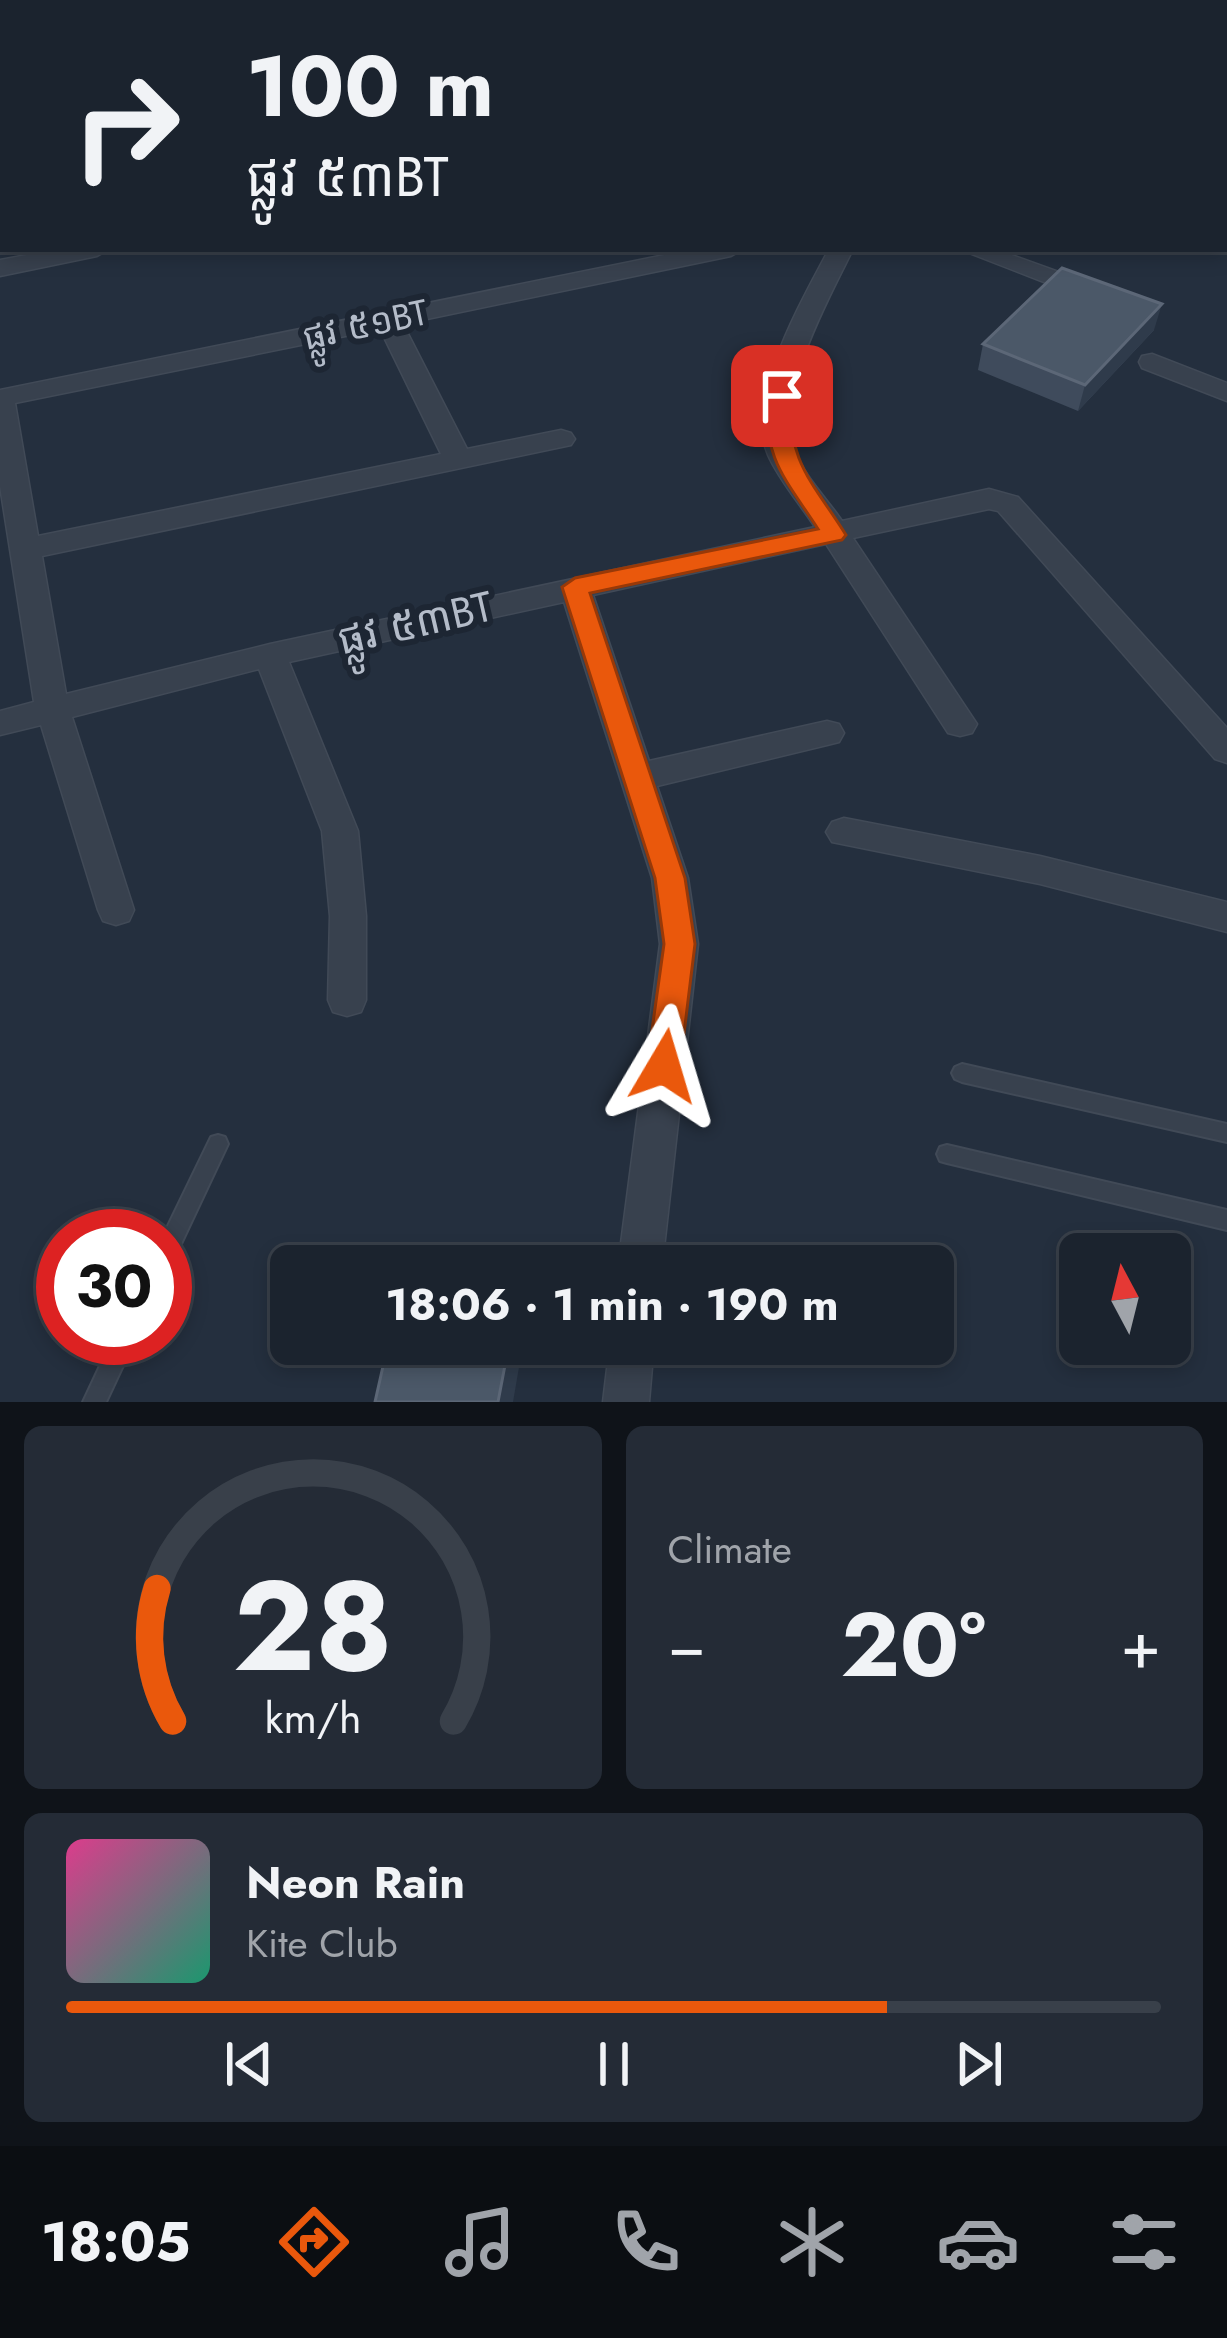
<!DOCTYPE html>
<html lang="en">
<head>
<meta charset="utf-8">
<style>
	body { margin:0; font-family:Jost,"Noto Sans Khmer",sans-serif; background:#242b36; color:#f1f3f6; height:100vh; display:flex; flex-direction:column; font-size:45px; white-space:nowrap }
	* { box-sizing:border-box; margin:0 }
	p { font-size:39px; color:#a0a4aa }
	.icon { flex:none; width:66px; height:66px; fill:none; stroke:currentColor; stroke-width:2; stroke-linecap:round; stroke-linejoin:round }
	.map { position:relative; height:1402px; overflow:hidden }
	.side { display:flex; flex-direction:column; gap:24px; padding:24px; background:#0f1319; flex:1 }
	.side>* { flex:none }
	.guide { position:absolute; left:0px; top:0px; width:1227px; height:252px; box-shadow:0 6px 18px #0003,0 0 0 3px #39404a; background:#1b232e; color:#f1f3f6; overflow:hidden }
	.needle { width:78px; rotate:353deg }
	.controls { position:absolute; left:1059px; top:1233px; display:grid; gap:24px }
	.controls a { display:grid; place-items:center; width:132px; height:132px; border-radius:18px; background:#1b232e; box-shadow:0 6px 18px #0003,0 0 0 3px #39404a; font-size:60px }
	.speed { position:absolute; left:36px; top:1209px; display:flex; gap:24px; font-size:60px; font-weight:700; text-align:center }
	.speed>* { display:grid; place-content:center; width:156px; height:156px; border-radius:50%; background:#1b232e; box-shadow:0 6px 18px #0003,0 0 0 3px #39404a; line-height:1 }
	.speed .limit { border:18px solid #d22; background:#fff; color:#111 }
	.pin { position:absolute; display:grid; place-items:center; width:102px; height:102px; color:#fff; margin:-51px; border-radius:24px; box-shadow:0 6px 18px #0006 }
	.me { position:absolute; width:132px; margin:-66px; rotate:7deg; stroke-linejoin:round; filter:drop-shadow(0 0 9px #0008) }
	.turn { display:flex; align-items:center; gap:42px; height:252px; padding:0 48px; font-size:54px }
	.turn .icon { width:156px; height:156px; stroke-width:2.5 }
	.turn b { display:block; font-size:84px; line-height:102px }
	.big { font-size:90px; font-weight:700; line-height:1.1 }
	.side .tile { flex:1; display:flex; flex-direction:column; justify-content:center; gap:18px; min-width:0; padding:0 42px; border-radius:18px; background:#242b36 }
	.side .dial { align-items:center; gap:0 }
	.dial svg { height:312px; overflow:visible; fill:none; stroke:#39404a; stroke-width:7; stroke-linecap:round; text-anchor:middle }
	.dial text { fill:#f1f3f6; stroke:none }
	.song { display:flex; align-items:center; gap:36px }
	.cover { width:144px; height:144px; border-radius:18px; background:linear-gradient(135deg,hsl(330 70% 55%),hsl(160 70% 35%)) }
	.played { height:12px; border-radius:6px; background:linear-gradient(90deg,#ea580c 75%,#39404a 75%) }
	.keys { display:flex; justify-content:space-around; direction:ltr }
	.heat { display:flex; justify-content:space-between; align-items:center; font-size:66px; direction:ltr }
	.side .tiles { flex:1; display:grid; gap:24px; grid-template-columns:1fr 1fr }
	.tile:last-child { grid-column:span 2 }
	.trip { position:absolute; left:270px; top:1245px; width:684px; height:120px; border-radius:18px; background:#1b232e; box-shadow:0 6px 18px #0003,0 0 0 3px #39404a; font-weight:700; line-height:120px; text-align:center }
	.tabs { display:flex; height:192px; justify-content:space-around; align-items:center; background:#0b0e12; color:#a0a4aa }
	.tabs .icon { width:84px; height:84px }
	.tabs .on { color:#ea580c }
	.tabs b { font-size:54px; color:#f1f3f6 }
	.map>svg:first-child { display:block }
</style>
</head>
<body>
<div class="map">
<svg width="1227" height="1402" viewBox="0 0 1227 1402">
	<rect width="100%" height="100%" fill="#242f3e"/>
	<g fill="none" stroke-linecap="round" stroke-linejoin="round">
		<defs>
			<g id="service">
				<path d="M962 1064 1227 1124V1142L962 1082 955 1079 952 1073 955 1067Z"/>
				<path d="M218 1135 225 1137 228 1144 173 1261 165 1264V1236H163L211 1137Z"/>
				<path d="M947 1145 1227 1210V1230L947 1163 940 1161 937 1154 940 1147Z"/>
				<path d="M113 1338H136L106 1402H83Z"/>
			</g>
			<g id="minor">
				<path d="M329 0H349L350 3H330Z"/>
				<path d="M3 144V158L0 159V145Z"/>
				<path d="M59 249H109L97 256 0 276V260Z"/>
				<path d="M694 249H743L731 256 403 324 467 449 561 430 571 433 575 439 571 445 42 556 66 694 270 644 815 527C800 504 779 480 768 455 744 398 803 299 829 249H853C828 301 775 392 795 451 803 475 828 500 842 521L989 489 1018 497 1227 728V763L1215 759 998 511 989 509 853 538 977 724 972 733 960 736 948 733 826 544 593 595 649 761 827 721 839 724 844 733 839 742 827 745 657 786 688 878 698 944 662 1266H618L660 944 652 878 564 602 289 662 358 831 366 916V1000L361 1012 347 1016 333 1012 328 1000 330 916 322 831 259 669 72 717 134 910 129 921 116 925 103 921 98 910 41 725 0 735V711L34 702 0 486V390ZM380 329 441 454 38 536 15 403Z"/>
				<path d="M959 249H995L1103 288 1107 293 1103 298H1085Z"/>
				<path d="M1152 354 1227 383V401L1142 368 1139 362 1142 356Z"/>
				<path d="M844 818 1040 856 1227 902V932L1040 884 832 842 826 832 832 822Z"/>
				<path d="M610 1344H654L649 1402H603Z"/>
			</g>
			<g id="tertiary">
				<path d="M1130 0H1163L1165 3H1132Z"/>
				<path d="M1224 18 1227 19V35L1224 34Z"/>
			</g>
			<g id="primary">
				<path d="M647 0H685L687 3H649Z"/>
				<path d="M706 0H744L746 3H708Z"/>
				<path d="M1224 182 1227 183V207L1224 206Z"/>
			</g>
		</defs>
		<use href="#service" stroke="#414a57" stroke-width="4"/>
		<use href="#minor" stroke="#414a57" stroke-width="3"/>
		<use href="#tertiary" stroke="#414a57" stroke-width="3"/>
		<use href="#primary" stroke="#414a57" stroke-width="3"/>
		<use href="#service" fill="#38414e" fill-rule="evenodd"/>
		<use href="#minor" fill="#38414e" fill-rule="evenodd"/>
		<use href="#tertiary" fill="#38414e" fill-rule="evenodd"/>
		<use href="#primary" fill="#56606e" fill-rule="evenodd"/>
	</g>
	<g fill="#3f4b5c">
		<path d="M1227 110V178L1224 177V113Z"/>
		<path d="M1154 330 1078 411 978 370 983 344Z"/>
	</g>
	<g fill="#2f3b4b">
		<path d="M0 117H3V138L0 139Z"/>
		<path d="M1162 304 1154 330 1078 411 1085 385Z"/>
		<path d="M509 1344H523L513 1402H498Z"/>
	</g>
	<g fill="#4b5868" stroke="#5c6777" stroke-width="3">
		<path d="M0 27 3 40V117H0Z"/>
		<path d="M1227 110V154L1224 153V113Z"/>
		<path d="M1062 268 1162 304 1085 385 983 344Z"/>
		<path d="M388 1344H509L498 1402H375Z"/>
	</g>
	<path fill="#ea580c" stroke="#983908" stroke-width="3" d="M782 389 793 396C784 459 815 485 846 535L842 540 590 593 685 878 695 944 680 1066 675 1077 664 1081 652 1077 647 1066 664 944 655 878 562 587 575 578 818 529C787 481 760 456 770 396Z"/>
	<g text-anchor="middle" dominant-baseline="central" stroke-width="12" stroke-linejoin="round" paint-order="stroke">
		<g font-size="36" fill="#b4bcc9" stroke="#1d2633">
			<text transform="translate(365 324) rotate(-12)">ផ្លូវ ៥១BT</text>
		</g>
		<g font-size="42" fill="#b4bcc9" stroke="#1d2633">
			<text transform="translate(415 623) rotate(-13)">ផ្លូវ ៥៣BT</text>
		</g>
	</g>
</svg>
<div class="controls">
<a><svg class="needle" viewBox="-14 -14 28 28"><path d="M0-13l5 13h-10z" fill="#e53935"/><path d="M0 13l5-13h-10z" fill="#a0a4aa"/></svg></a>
</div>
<div class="speed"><div class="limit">30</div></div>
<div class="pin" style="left:782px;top:396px;background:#d93025"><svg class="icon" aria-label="arrive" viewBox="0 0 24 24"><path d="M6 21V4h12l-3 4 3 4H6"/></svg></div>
<svg class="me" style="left:664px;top:1066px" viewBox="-20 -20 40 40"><path d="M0-17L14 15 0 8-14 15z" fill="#ea580c" stroke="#fff" stroke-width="4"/></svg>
<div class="trip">18:06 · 1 min · 190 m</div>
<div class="guide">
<div class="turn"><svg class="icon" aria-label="right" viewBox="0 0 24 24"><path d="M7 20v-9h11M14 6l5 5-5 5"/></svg><div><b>100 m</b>ផ្លូវ ៥៣BT</div></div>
</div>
</div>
<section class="side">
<div class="tiles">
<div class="tile dial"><svg viewBox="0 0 100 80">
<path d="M14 69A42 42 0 1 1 86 69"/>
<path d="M14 69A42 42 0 0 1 10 35" stroke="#ea580c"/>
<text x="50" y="56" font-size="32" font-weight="700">28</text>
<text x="50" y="72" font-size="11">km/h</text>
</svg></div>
<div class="tile"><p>Climate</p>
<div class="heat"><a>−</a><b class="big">20°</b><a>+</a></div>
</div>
<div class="tile">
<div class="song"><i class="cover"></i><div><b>Neon Rain</b><p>Kite Club</p></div></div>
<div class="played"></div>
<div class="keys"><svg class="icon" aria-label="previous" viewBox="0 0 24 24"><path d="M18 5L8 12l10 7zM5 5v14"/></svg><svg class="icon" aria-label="pause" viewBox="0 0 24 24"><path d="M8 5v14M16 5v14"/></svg><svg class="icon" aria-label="next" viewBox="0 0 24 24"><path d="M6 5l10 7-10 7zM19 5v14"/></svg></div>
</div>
</div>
</section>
<nav class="tabs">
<b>18:05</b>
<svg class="icon on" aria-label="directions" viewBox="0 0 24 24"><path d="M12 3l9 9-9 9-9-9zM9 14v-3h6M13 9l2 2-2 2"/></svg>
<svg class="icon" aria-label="music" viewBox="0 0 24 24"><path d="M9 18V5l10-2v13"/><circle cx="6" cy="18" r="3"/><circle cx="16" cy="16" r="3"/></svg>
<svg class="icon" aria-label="phone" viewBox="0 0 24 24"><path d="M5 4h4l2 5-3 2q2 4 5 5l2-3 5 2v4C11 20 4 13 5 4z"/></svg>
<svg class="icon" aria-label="climate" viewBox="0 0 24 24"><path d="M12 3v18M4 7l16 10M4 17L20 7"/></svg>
<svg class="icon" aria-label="car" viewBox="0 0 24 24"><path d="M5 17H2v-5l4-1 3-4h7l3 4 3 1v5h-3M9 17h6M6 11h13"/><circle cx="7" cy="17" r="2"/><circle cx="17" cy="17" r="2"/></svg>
<svg class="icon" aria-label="filters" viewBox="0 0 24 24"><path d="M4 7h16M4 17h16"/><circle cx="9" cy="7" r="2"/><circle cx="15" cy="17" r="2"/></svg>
</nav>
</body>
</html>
